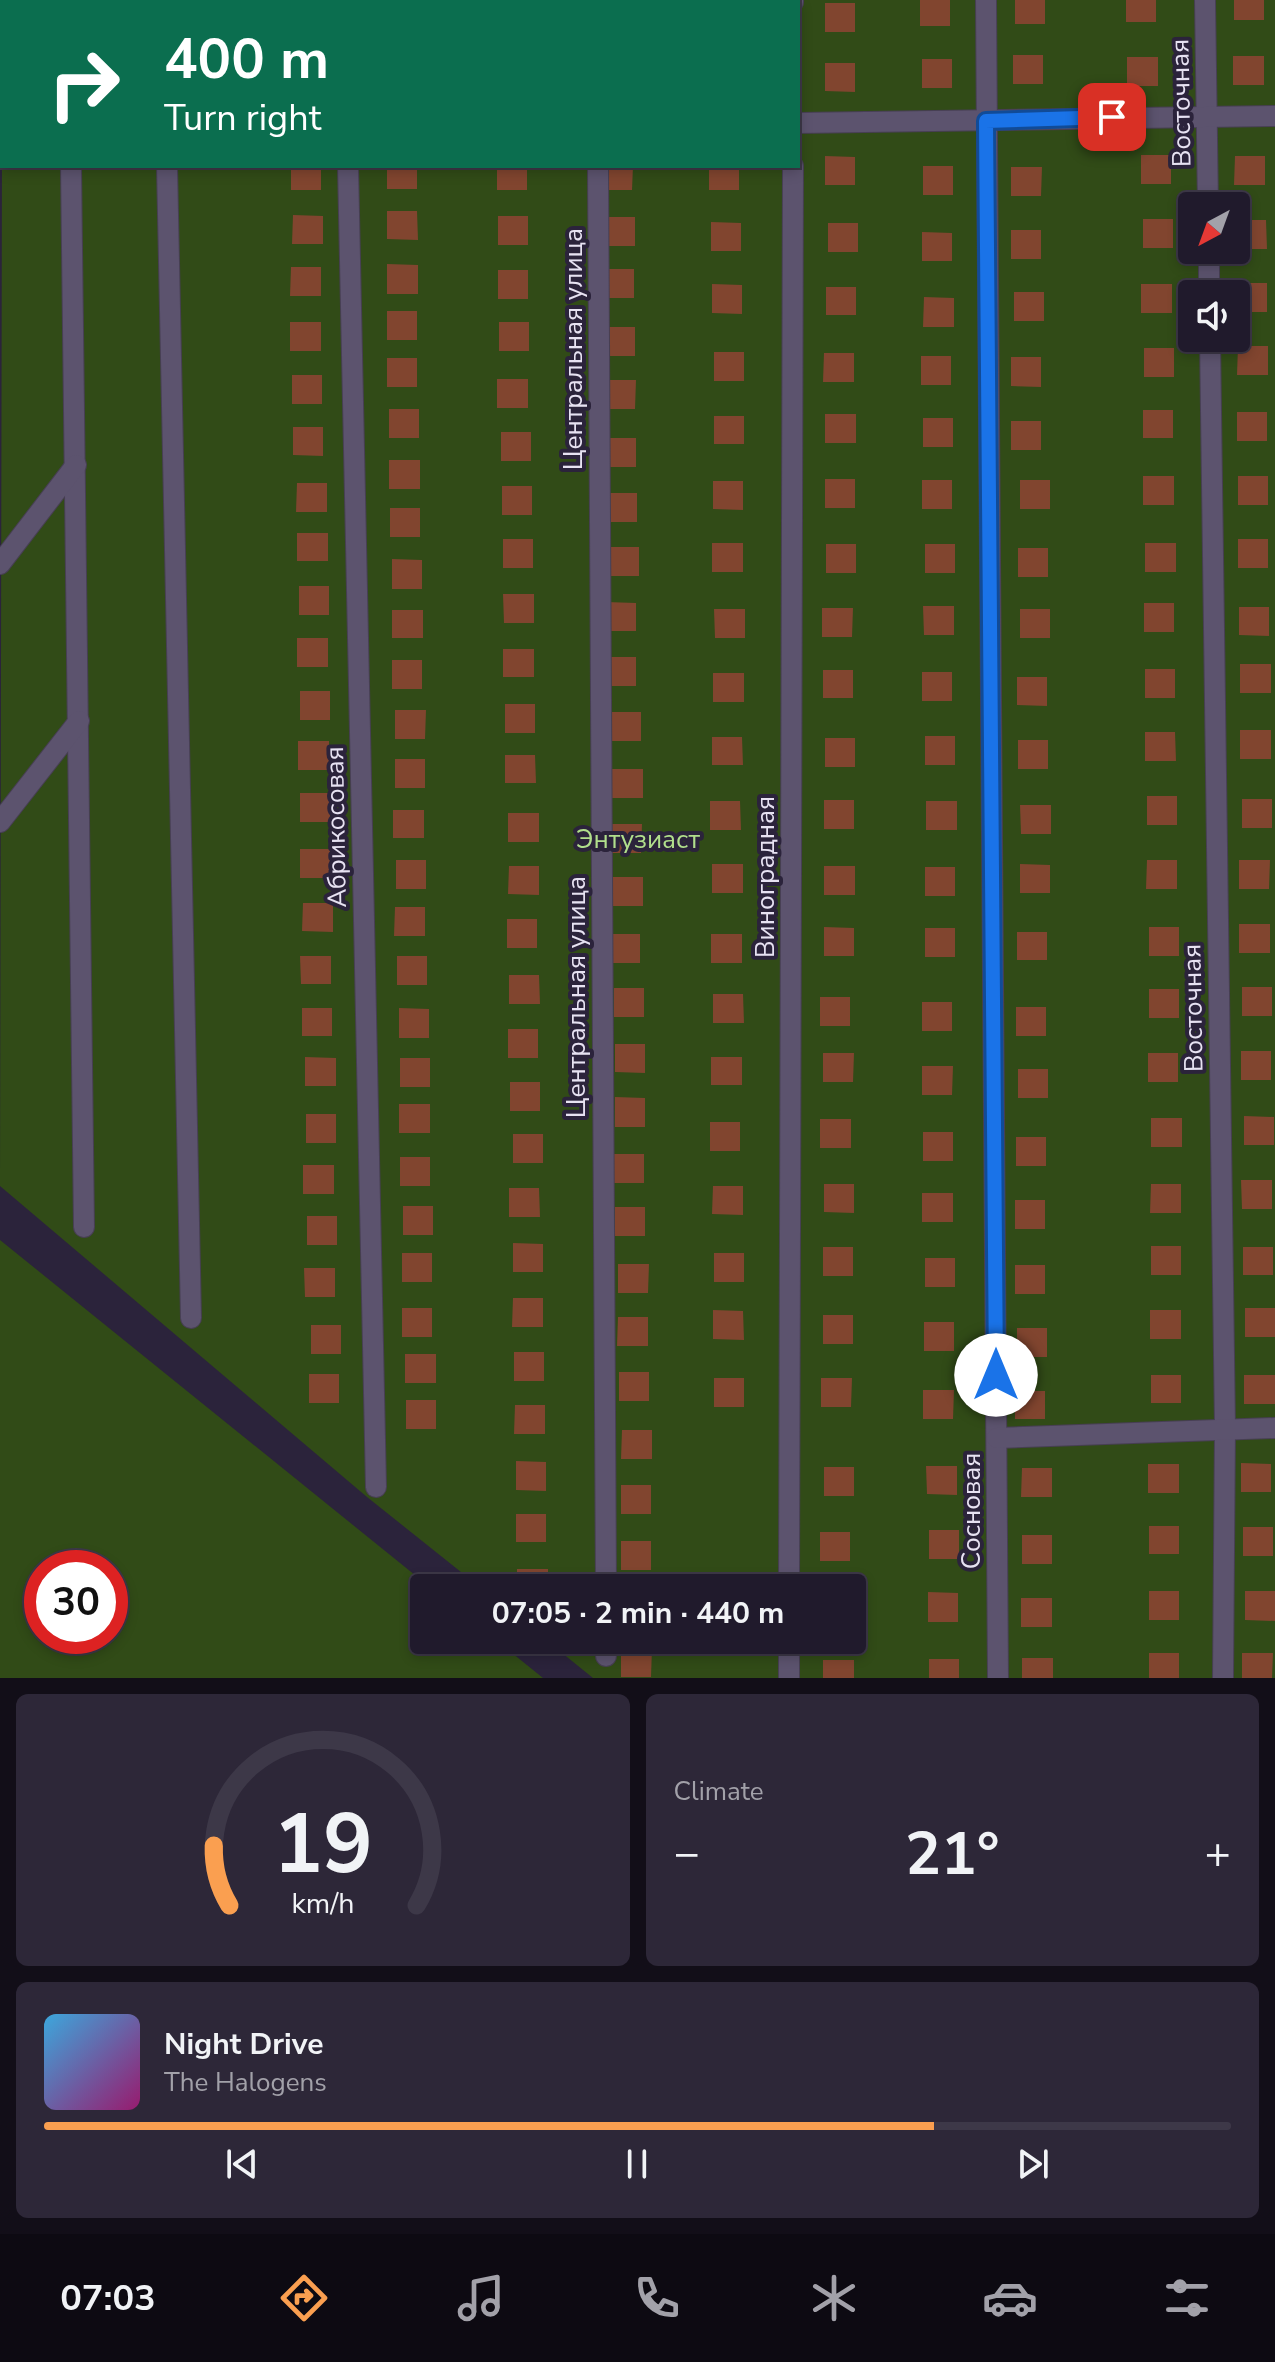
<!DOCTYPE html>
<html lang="en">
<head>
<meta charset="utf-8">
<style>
	body { margin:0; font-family:"Nunito Sans",sans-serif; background:#2d2738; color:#f1f3f6; height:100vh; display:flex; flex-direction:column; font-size:30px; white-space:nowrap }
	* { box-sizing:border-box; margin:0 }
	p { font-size:26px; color:#a2a1a9 }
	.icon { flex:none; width:44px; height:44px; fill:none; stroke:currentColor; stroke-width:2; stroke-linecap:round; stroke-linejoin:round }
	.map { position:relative; height:1678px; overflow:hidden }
	.details { display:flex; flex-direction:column; gap:16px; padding:16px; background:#120e18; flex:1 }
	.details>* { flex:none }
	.hud { position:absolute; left:0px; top:0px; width:800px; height:168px; box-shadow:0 4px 12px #0003,0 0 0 2px #3d3848; background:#0b6e4f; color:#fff; overflow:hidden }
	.needle { width:52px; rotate:221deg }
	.controls { position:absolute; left:1178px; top:192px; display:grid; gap:16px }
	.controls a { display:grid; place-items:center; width:72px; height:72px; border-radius:8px; background:#201a2c; box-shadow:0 4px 12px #0003,0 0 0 2px #3d3848; font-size:40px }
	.speed { position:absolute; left:24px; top:1550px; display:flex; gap:16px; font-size:40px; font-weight:700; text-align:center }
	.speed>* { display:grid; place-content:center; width:104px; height:104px; border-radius:50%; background:#201a2c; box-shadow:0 4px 12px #0003,0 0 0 2px #3d3848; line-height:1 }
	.speed .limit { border:12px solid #d22; background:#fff; color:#111 }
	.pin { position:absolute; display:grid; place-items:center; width:68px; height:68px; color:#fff; margin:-34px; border-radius:16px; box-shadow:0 4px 12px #0006 }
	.me { position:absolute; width:88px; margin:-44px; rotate:0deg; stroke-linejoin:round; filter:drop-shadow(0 0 6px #0008) }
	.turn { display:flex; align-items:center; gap:28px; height:168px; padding:0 32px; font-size:36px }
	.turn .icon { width:104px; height:104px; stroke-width:2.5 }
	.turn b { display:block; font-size:56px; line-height:68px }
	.big { font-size:60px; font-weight:700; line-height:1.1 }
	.details .tile { flex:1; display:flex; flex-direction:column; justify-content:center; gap:12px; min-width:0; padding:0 28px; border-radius:12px; background:#2d2738 }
	.details .dial { align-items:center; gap:0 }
	.dial svg { height:208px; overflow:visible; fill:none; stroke:#3d3848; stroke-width:7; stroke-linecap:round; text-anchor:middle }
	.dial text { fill:#f1f3f6; stroke:none }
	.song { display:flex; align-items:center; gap:24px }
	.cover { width:96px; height:96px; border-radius:12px; background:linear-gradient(135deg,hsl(200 70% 55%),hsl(320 70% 35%)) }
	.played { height:8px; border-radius:4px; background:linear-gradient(90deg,#fa9f50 75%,#3d3848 75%) }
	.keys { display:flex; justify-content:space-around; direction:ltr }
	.heat { display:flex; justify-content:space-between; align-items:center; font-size:44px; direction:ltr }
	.details .tiles { flex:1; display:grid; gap:16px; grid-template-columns:1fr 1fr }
	.tile:last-child { grid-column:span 2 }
	.trip { position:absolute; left:410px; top:1574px; width:456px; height:80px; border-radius:8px; background:#201a2c; box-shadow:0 4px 12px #0003,0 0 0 2px #3d3848; font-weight:700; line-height:80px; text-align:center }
	.menu { display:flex; height:128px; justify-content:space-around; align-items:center; background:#0d0a12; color:#a2a1a9 }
	.menu .icon { width:56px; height:56px }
	.menu .selected { color:#fa9f50 }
	.menu b { font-size:36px; color:#f1f3f6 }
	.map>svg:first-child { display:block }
</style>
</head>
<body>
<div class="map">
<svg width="1275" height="1678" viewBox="0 0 1275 1678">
	<rect width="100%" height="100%" fill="#2b233b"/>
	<g fill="#314b17" fill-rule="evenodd">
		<path d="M81 0H1275V1678H593L546 1640H852V1588H481L367 1497 0 1186 2 136V166H798V2H80ZM1192 206H1236V250H1192ZM1192 294H1236V338H1192Z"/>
		<path d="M0 1240 431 1588H424V1640H496L543 1678H0ZM42 1568H110V1636H42Z"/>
	</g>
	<g fill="#81452f">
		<rect x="920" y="0" width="30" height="26"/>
		<rect x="1015" y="0" width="30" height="24"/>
		<rect x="1126" y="0" width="30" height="22"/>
		<rect x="1234" y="0" width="30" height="20"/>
		<rect x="825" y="3" width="30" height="29"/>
		<rect x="1013" y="55" width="30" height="29"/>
		<rect x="1233" y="56" width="31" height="29"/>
		<rect x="1127" y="57" width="31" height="29"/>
		<rect x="922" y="59" width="30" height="29"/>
		<path d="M825 63H855V92L825 91Z"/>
		<rect x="1141" y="155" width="30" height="29"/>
		<path d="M825 156 855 157V185H825Z"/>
		<path d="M1235 156H1265V185H1234Z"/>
		<rect x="291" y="166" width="30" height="24"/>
		<rect x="387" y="166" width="30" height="23"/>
		<rect x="497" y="166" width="30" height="24"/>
		<path d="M602 166H633L632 190H602Z"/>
		<rect x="709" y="166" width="30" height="24"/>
		<rect x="923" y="166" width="30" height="29"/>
		<path d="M1011 167H1042L1041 196H1011Z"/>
		<path d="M387 211H417L418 240 387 239Z"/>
		<path d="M293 215 323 216V244H292Z"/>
		<rect x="498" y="216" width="30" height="29"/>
		<rect x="605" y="217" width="30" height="29"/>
		<rect x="1143" y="219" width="30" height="29"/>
		<path d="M1236 220H1266L1267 249H1236Z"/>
		<path d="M711 222 741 223V251H711Z"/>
		<rect x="828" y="223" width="30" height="29"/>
		<rect x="1011" y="230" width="30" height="29"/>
		<path d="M922 232 952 233V261H922Z"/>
		<path d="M387 264 418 265V294H387Z"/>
		<path d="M291 267H321V296H290Z"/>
		<rect x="604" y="269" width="30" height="29"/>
		<rect x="498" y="270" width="30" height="29"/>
		<rect x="1237" y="283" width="30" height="29"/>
		<path d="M712 284 742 285V314L712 313Z"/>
		<rect x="1141" y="284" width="31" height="29"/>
		<rect x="826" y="287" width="30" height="28"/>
		<rect x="1014" y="292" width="30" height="29"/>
		<path d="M924 297 954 298V327H923Z"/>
		<rect x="387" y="311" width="30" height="29"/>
		<rect x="290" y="322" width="31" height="29"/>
		<rect x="499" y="322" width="30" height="29"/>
		<rect x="605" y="327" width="30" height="29"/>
		<path d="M1238 346H1268V375H1237Z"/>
		<rect x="1144" y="348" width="30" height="29"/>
		<rect x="714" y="352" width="30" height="29"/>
		<path d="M824 353H854V382H823Z"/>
		<rect x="921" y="356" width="30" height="29"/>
		<path d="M1011 357H1041V387L1011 386Z"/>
		<rect x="387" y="358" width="30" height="29"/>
		<rect x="292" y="375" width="30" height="29"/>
		<rect x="497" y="379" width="31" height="29"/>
		<path d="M605 380H636L635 409H605Z"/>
		<rect x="389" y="409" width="30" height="29"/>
		<rect x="1143" y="410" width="30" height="28"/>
		<rect x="1237" y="412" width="30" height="29"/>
		<rect x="825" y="414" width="31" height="29"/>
		<rect x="714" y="416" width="30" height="28"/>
		<rect x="923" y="418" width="30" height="29"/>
		<rect x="1011" y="421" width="30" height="29"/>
		<path d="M293 427H323V456L293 455Z"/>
		<rect x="501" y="432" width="30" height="29"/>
		<rect x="606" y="438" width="30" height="29"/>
		<rect x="389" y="460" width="31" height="29"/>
		<rect x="1143" y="476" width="31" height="29"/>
		<rect x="1238" y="476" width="30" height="29"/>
		<rect x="825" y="479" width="30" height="29"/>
		<rect x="922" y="480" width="30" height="29"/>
		<rect x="1020" y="480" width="30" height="29"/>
		<path d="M713 481H743V510L713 509Z"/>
		<path d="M297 483H327V512H296Z"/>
		<rect x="502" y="486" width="30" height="29"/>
		<rect x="607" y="493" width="30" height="29"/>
		<rect x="390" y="508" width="30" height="29"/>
		<rect x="297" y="533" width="31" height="28"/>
		<rect x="503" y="539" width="30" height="29"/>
		<rect x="1238" y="539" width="30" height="29"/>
		<rect x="712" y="543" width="31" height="29"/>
		<rect x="1145" y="543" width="31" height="29"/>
		<rect x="826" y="544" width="30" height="29"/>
		<rect x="925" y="544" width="30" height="29"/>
		<path d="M608 547H639V576H609Z"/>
		<rect x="1018" y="548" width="30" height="29"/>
		<path d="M392 559 422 560V589H392Z"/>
		<rect x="299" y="586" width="30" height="29"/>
		<path d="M503 594H534V623H504Z"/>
		<path d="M606 602 636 603V631H606Z"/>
		<rect x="1144" y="603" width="30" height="29"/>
		<path d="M923 606H954V635H924Z"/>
		<path d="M1239 607H1269V636L1239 635Z"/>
		<path d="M822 608H853L852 637H822Z"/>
		<path d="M714 609H745V638H715Z"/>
		<rect x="1020" y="609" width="30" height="29"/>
		<rect x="392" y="610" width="31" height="28"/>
		<rect x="297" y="638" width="31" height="29"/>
		<rect x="503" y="649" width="31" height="28"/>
		<rect x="605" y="657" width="31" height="29"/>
		<rect x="392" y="660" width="30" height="29"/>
		<rect x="1240" y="664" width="31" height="29"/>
		<rect x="1145" y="669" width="30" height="29"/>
		<rect x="823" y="670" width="30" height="28"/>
		<rect x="922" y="672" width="30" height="29"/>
		<rect x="713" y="673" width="31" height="29"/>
		<path d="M1017 677H1047V706L1017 705Z"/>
		<rect x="300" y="691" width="30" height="29"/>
		<rect x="505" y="704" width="30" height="29"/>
		<path d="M395 710H426L425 739H395Z"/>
		<path d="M610 712H641V741H611Z"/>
		<rect x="1240" y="730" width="31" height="29"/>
		<path d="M1145 732H1175L1176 761H1145Z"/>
		<rect x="925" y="736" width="30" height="29"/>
		<path d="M712 737H742L743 765H712Z"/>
		<rect x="825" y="738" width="30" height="29"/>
		<rect x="1018" y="740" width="30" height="29"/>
		<rect x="298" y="741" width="31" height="29"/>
		<path d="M505 755H535L536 783H505Z"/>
		<rect x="395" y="759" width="30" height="29"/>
		<rect x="612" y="769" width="31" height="29"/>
		<rect x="300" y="793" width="30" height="29"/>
		<rect x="1147" y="796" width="30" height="29"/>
		<rect x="1242" y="799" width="30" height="29"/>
		<rect x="824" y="800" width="30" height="29"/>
		<path d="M710 801H740L741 830H710Z"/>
		<rect x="926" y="801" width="31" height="29"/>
		<path d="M1020 805H1051V834H1021Z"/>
		<rect x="393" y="810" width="31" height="28"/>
		<rect x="508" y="813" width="31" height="29"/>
		<path d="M611 824H642L641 853H611Z"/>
		<rect x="300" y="849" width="30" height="29"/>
		<rect x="396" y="860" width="30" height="29"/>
		<path d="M1147 860H1177V889H1146Z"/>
		<path d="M1239 860H1270L1269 889H1239Z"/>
		<rect x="712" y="864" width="31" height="29"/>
		<path d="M1020 864 1050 865V893H1020Z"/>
		<path d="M509 866H539V895L508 894Z"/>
		<rect x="824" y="866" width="31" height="29"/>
		<rect x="925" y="867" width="30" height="29"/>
		<path d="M612 877H643V906H613Z"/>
		<path d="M303 903H333V932L302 931Z"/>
		<path d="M395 907H425V936H394Z"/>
		<rect x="507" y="919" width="30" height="29"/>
		<rect x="1239" y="924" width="31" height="29"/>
		<path d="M824 927 854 928V956H824Z"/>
		<rect x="1149" y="927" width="30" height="29"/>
		<rect x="925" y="928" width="30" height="29"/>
		<rect x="1017" y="932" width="30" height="28"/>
		<rect x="610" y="934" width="30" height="29"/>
		<rect x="711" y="934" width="31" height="29"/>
		<path d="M300 956H331V984H301Z"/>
		<rect x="397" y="956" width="30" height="29"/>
		<path d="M509 975H539L540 1004H509Z"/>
		<rect x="1242" y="987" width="30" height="29"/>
		<rect x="614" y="988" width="30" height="29"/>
		<rect x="1149" y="989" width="30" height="29"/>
		<path d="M713 994H743L744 1023H713Z"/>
		<rect x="820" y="997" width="30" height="29"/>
		<rect x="922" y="1002" width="30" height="29"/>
		<rect x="1016" y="1007" width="30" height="29"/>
		<rect x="302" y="1008" width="30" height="28"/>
		<path d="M399 1008 429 1009V1038H399Z"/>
		<rect x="508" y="1029" width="30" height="29"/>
		<path d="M615 1044H645V1073L615 1072Z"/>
		<rect x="1241" y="1051" width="30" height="29"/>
		<path d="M823 1053H854L853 1082H823Z"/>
		<rect x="1148" y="1053" width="30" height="29"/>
		<path d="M305 1057 336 1058V1086H305Z"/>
		<rect x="711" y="1057" width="31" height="28"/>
		<rect x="400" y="1058" width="30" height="29"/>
		<path d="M922 1066H953L952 1095H922Z"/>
		<rect x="1018" y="1069" width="30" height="29"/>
		<rect x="510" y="1082" width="30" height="29"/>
		<path d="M615 1097 645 1098V1127H615Z"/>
		<rect x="399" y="1104" width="31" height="29"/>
		<rect x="306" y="1114" width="30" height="29"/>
		<path d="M1244 1116 1274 1117V1145H1244Z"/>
		<rect x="1151" y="1118" width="31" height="29"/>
		<rect x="820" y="1119" width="31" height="29"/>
		<rect x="710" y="1122" width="30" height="29"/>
		<rect x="923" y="1132" width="30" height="29"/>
		<rect x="513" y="1134" width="30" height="29"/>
		<rect x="1016" y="1137" width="30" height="29"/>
		<rect x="614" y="1154" width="30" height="29"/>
		<rect x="400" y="1157" width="30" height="29"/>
		<rect x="303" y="1165" width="31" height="29"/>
		<path d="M1241 1180H1272V1209H1242Z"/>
		<path d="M824 1184H854V1213L824 1212Z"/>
		<path d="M1151 1184H1181V1213H1150Z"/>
		<path d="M713 1186H743V1215L712 1214Z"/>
		<path d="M509 1188H539L540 1217H509Z"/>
		<rect x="922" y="1193" width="31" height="29"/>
		<rect x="1015" y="1200" width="30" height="29"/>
		<rect x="403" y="1206" width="30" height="29"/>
		<rect x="615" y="1207" width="30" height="29"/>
		<rect x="307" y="1216" width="30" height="29"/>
		<path d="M513 1243 543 1244V1272H513Z"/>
		<rect x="1151" y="1246" width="30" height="29"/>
		<rect x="823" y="1247" width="30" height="29"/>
		<rect x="1243" y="1247" width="30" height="28"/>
		<rect x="402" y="1253" width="30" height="29"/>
		<rect x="714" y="1253" width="30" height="29"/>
		<rect x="925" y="1258" width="30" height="29"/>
		<path d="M618 1264H649L648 1293H618Z"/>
		<rect x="1015" y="1265" width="30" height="29"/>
		<path d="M304 1268H335V1297H305Z"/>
		<path d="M513 1298H543V1327H512Z"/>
		<rect x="402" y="1308" width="30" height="29"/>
		<rect x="1245" y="1308" width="30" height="29"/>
		<path d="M713 1310 743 1311 744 1340 713 1339Z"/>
		<rect x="1150" y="1310" width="31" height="29"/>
		<rect x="823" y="1315" width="30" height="29"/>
		<path d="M618 1317H648V1346H617Z"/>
		<rect x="924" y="1322" width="30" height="29"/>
		<rect x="311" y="1325" width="30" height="29"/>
		<rect x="1017" y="1328" width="30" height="29"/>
		<rect x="514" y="1352" width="30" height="29"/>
		<rect x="405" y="1354" width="31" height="29"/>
		<rect x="619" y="1372" width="30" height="29"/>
		<rect x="309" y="1374" width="30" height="29"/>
		<rect x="1151" y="1375" width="30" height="28"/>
		<rect x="1244" y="1375" width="31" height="29"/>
		<rect x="714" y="1378" width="30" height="29"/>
		<path d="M821 1378H852L851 1407H821Z"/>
		<path d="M923 1390H954L953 1419H923Z"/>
		<rect x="1015" y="1391" width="30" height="28"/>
		<rect x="406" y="1400" width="30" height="29"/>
		<path d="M515 1405H545V1434H514Z"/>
		<path d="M622 1430H652V1459H621Z"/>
		<path d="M516 1461 546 1462V1491L516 1490Z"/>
		<path d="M1241 1463 1271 1464V1492H1241Z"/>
		<rect x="1148" y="1464" width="31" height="29"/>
		<path d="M926 1466H957V1495L927 1494Z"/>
		<rect x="824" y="1467" width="30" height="29"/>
		<path d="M1022 1468H1052V1497H1021Z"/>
		<rect x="621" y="1485" width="30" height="29"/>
		<rect x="516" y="1514" width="30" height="28"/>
		<rect x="1149" y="1526" width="30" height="28"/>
		<rect x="1243" y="1527" width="30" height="29"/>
		<rect x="929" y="1530" width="30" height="29"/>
		<rect x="820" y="1532" width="30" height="29"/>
		<rect x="1022" y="1535" width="30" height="29"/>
		<rect x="621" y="1541" width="30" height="29"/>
		<rect x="517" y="1569" width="31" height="19"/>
		<rect x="1149" y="1591" width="30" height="29"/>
		<path d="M1245 1591H1275V1621L1245 1620Z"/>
		<path d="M928 1592 958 1593V1622H928Z"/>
		<rect x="1021" y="1598" width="31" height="29"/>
		<path d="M621 1648H652L651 1677H621Z"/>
		<rect x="1149" y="1653" width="30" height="25"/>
		<path d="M1242 1653H1273L1272 1678H1242Z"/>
		<rect x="1022" y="1658" width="31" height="20"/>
		<rect x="929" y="1659" width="30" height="19"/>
		<rect x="823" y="1660" width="31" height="18"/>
	</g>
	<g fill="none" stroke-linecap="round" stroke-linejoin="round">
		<defs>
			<g id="minor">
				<path d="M346 0V2"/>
				<path d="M595 0V2"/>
				<path d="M793 0V2"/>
				<path d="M986 0 998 1678"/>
				<path d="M1205 0 1208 206"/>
				<path d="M798 123 1275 116"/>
				<path d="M71 166 84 1227"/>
				<path d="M167 166 191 1318"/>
				<path d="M348 166 376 1487"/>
				<path d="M598 166 606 1588"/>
				<path d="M1209 250V294"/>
				<path d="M1210 338 1225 1428 1223 1678"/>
				<path d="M0 564 76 465"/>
				<path d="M0 822 79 721"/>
				<path d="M997 1438 1275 1428"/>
				<path d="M789 1588 793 166"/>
				<path d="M606 1640V1656"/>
				<path d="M789 1678V1640"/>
			</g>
		</defs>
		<use href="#minor" stroke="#473f53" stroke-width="22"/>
		<use href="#minor" stroke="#5c536e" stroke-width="20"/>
	</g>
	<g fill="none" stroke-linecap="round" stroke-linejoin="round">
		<defs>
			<path id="route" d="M996 1375 986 121 1112 117"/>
		</defs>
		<use href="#route" stroke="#114b97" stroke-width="20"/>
		<use href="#route" stroke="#1a73e8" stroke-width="14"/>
	</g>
	<g text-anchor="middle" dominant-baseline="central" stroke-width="8" stroke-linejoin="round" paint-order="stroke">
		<g font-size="26" fill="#e7e2f2" stroke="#2b233b">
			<text transform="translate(1181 103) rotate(-91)">Восточная</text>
			<text transform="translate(573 349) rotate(-90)">Центральная улица</text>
			<text transform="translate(336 827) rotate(-91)">Абрикосовая</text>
			<text transform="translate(765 877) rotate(-90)">Виноградная</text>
			<text transform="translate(576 997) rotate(-90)">Центральная улица</text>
			<text transform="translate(1193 1008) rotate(-91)">Восточная</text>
			<text transform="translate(971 1511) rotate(-90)">Сосновая</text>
		</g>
		<g font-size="26" fill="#b1df8c" stroke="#2b233b">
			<text x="638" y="839">Энтузиаст</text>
		</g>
	</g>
</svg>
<div class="controls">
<a><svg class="needle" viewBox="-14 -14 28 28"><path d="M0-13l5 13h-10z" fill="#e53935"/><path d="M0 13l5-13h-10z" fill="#a2a1a9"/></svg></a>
<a><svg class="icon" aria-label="sound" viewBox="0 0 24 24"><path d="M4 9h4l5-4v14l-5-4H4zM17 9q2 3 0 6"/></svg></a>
</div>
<div class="speed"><div class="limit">30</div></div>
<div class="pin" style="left:1112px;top:117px;background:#d93025"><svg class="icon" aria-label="arrive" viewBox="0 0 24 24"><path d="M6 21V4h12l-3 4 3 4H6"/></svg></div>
<svg class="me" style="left:996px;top:1375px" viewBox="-20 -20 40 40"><circle r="19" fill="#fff"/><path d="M0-13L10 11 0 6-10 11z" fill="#1a73e8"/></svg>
<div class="trip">07:05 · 2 min · 440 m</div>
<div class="hud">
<div class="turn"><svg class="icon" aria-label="right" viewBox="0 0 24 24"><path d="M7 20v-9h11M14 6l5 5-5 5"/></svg><div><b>400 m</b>Turn right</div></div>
</div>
</div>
<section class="details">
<div class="tiles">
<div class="tile dial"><svg viewBox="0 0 100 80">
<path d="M14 69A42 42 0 1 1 86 69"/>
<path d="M14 69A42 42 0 0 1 8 46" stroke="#fa9f50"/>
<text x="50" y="56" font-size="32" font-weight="700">19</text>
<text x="50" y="72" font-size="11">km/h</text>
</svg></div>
<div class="tile"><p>Climate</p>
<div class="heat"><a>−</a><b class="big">21°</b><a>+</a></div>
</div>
<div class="tile">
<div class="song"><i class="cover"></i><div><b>Night Drive</b><p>The Halogens</p></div></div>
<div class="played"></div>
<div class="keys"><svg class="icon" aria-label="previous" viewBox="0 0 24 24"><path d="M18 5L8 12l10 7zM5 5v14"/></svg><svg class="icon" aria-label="pause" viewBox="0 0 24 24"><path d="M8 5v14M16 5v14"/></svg><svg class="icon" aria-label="next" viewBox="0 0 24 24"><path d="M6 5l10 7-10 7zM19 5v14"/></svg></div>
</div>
</div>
</section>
<nav class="menu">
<b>07:03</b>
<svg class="icon selected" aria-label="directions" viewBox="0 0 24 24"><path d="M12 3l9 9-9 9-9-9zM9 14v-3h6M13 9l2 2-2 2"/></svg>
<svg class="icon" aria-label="music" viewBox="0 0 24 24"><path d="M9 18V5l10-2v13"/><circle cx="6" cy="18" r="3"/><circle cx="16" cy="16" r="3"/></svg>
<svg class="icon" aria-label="phone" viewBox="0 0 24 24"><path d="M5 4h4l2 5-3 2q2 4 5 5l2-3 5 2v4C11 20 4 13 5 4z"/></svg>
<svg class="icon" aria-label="climate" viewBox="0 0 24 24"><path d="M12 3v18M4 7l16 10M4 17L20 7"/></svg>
<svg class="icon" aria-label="car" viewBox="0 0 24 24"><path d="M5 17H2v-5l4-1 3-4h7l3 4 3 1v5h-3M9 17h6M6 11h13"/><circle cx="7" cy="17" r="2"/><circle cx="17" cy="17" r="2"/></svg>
<svg class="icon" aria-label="filters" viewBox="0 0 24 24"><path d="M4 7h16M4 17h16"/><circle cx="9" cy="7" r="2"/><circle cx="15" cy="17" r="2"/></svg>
</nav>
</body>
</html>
